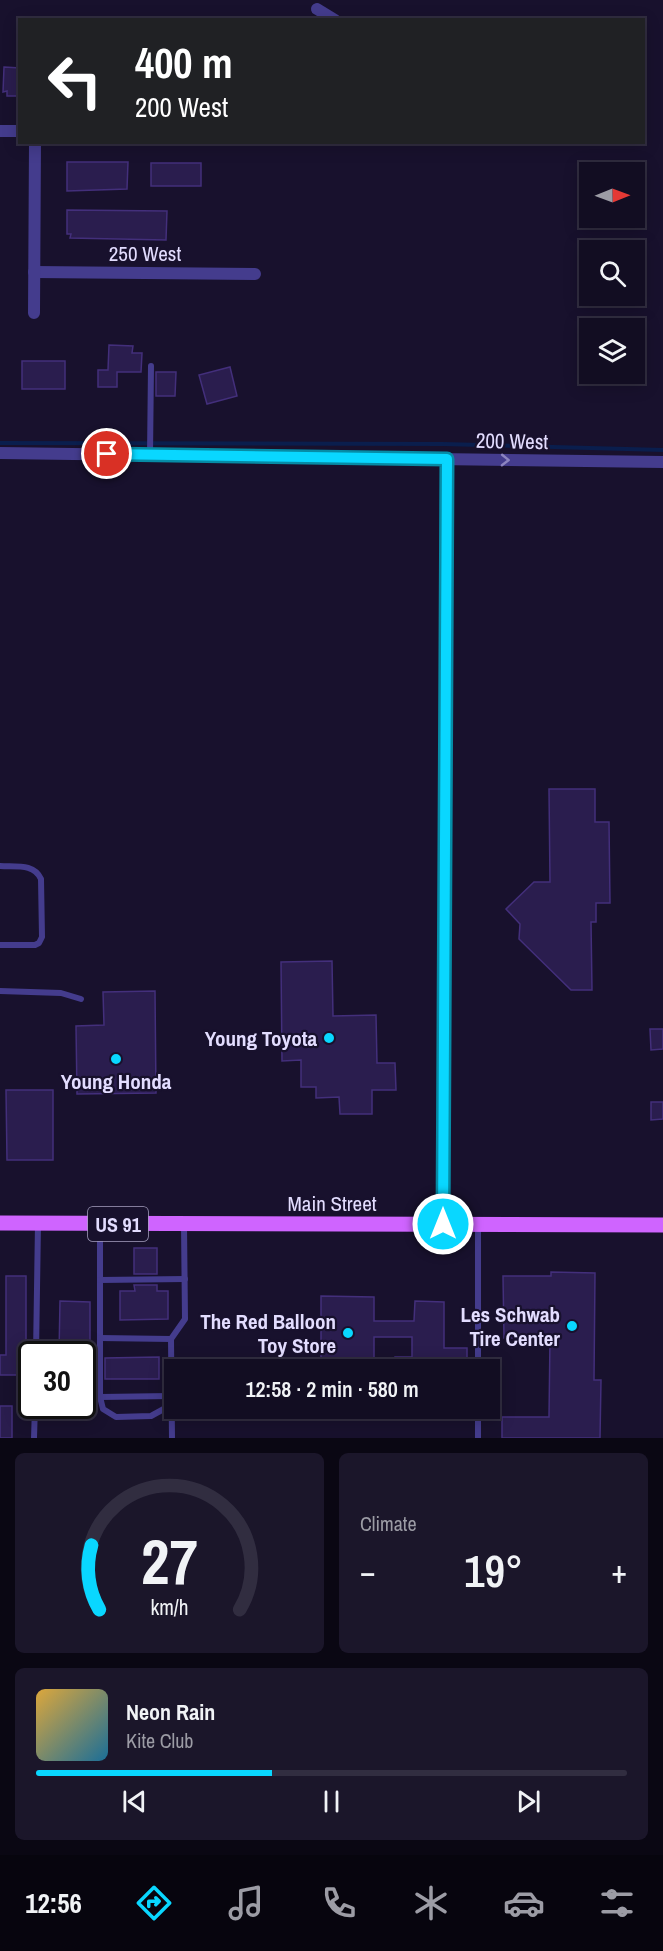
<!DOCTYPE html>
<html lang="en">
<head>
<meta charset="utf-8">
<style>
	body { margin:0; font-family:"Archivo Narrow",sans-serif; background:#1b162a; color:#f1f3f6; height:100vh; display:flex; flex-direction:column; font-size:22px; white-space:nowrap }
	* { box-sizing:border-box; margin:0 }
	p { font-size:20px; color:#9c9ca5 }
	.icon { flex:none; width:33px; height:33px; fill:none; stroke:currentColor; stroke-width:2; stroke-linecap:round; stroke-linejoin:round }
	.map { position:relative; height:1438px; overflow:hidden }
	.drawer { display:flex; flex-direction:column; gap:15px; padding:15px; background:#0a0713; flex:1 }
	.drawer>* { flex:none }
	.guide { position:absolute; left:18px; top:18px; width:627px; height:126px; border-radius:0px; box-shadow:0 3px 15px #0003,0 0 0 2px #312d40; background:#202124; color:#fff; overflow:hidden }
	.needle { width:39px; rotate:89deg }
	.tools { position:absolute; left:579px; top:162px; display:grid; gap:12px }
	.tools a { display:grid; place-items:center; width:66px; height:66px; border-radius:0px; background:#120d22; box-shadow:0 3px 15px #0003,0 0 0 2px #312d40; font-size:30px }
	.speed { position:absolute; left:18px; top:1341px; display:flex; gap:12px; font-size:30px; font-weight:700; text-align:center }
	.speed>* { display:grid; place-content:center; width:78px; height:78px; border-radius:50%; background:#120d22; box-shadow:0 3px 15px #0003,0 0 0 2px #312d40; line-height:1 }
	.speed .limit { border:3px solid #111; border-radius:9px; background:#fff; color:#111 }
	.pin { position:absolute; display:grid; place-items:center; width:51px; height:51px; color:#fff; margin:-26px; border:3px solid #fff; border-radius:50%; box-shadow:0 2px 6px #0007 }
	.me { position:absolute; width:66px; margin:-33px; rotate:0deg; stroke-linejoin:round; filter:drop-shadow(0 0 4px #0008) }
	.turn { display:flex; align-items:center; gap:21px; height:126px; padding:0 18px; font-size:27px }
	.turn .icon { width:78px; height:78px; stroke-width:2.5 }
	.turn b { display:block; font-size:42px; line-height:51px }
	.big { font-size:45px; font-weight:600; line-height:1.1 }
	.drawer .card { flex:1; display:flex; flex-direction:column; justify-content:center; gap:9px; min-width:0; padding:0 21px; border-radius:9px; background:#1b162a }
	.drawer .dial { align-items:center; gap:0 }
	.dial svg { height:156px; overflow:visible; fill:none; stroke:#312d40; stroke-width:7; stroke-linecap:round; text-anchor:middle }
	.dial text { fill:#f1f3f6; stroke:none }
	.song { display:flex; align-items:center; gap:18px }
	.cover { width:72px; height:72px; border-radius:9px; background:linear-gradient(135deg,hsl(40 70% 55%),hsl(200 70% 35%)) }
	.played { height:6px; border-radius:3px; background:linear-gradient(90deg,#09d7ff 40%,#312d40 40%) }
	.keys { display:flex; justify-content:space-around; direction:ltr }
	.heat { display:flex; justify-content:space-between; align-items:center; font-size:33px; direction:ltr }
	.drawer .tiles { flex:1; display:grid; gap:15px; grid-template-columns:1fr 1fr }
	.card:last-child { grid-column:span 2 }
	.trip { position:absolute; left:164px; top:1359px; width:336px; height:60px; border-radius:0px; background:#120d22; box-shadow:0 3px 15px #0003,0 0 0 2px #312d40; font-weight:600; line-height:60px; text-align:center }
	.menu { display:flex; height:96px; justify-content:space-around; align-items:center; background:#07050e; color:#9c9ca5 }
	.menu .icon { width:42px; height:42px }
	.menu .selected { color:#09d7ff }
	.menu b { font-size:27px; color:#f1f3f6 }
	.map>svg:first-child { display:block }
</style>
</head>
<body>
<div class="map">
<svg width="663" height="1438" viewBox="0 0 663 1438">
	<rect width="100%" height="100%" fill="#18112d"/>
	<g fill="none" stroke-linecap="round" stroke-linejoin="round">
		<path stroke="#0a1e4d" stroke-width="4" d="M0 443 443 444 663 450"/>
	</g>
	<g fill="#2a1d4e" stroke="#432f7b" stroke-width="1.5">
		<path d="M4 67 20 68V96H7V91L3 92Z"/>
		<path d="M67 162H128L127 189 67 191Z"/>
		<rect x="151" y="163" width="50" height="23"/>
		<path d="M67 210 167 211 166 240 70 238 71 234H67Z"/>
		<path d="M109 345 133 346 132 353H142L141 372H117V387H98V370H108Z"/>
		<rect x="22" y="361" width="43" height="28"/>
		<path d="M230 367 237 396 207 404 199 375Z"/>
		<path d="M156 372H176L175 396H156Z"/>
		<path d="M549 789H595V822H609L610 903H596V922H591L592 990H571L519 939 520 924 506 909 534 882H550Z"/>
		<path d="M332 961 333 1016 376 1015 377 1063H395L396 1090H372V1114H340L339 1097 316 1098V1087H301V1060L282 1061 281 962Z"/>
		<path d="M155 991 156 1093 77 1094 76 1026 104 1025 103 992Z"/>
		<path d="M650 1029H663V1049L651 1050Z"/>
		<path d="M6 1090H53V1160H7Z"/>
		<path d="M651 1102H663V1119L651 1120Z"/>
		<rect x="134" y="1248" width="23" height="26"/>
		<path d="M551 1272 595 1273 594 1380H601L600 1438H502V1417H549L550 1338H504L503 1276H551Z"/>
		<path d="M6 1276H26V1375H0V1355H6Z"/>
		<path d="M134 1285H157V1291H168V1319L120 1320V1291H135Z"/>
		<path d="M321 1296 374 1297V1321H414L415 1301 444 1302V1348H467V1370H395V1357H412V1337H374V1370H321Z"/>
		<path d="M60 1301 90 1302V1354H59Z"/>
		<path d="M159 1357V1379H105V1358Z"/>
		<rect x="82" y="1358" width="13" height="21"/>
		<rect x="0" y="1406" width="12" height="32"/>
	</g>
	<g fill="none" stroke-linecap="round" stroke-linejoin="round">
		<g stroke="#443c8d" stroke-width="6">
			<path d="M150 455 151 366"/>
			<path d="M0 866C16 867 34 863 41 879L42 937 39 943 35 945H0"/>
			<path d="M0 991 61 993 81 999"/>
			<path d="M100 1225V1397L103 1409 116 1417 151 1416 171 1405"/>
			<path d="M478 1225V1370"/>
			<path d="M100 1280 185 1279"/>
			<path d="M100 1338 171 1339"/>
			<path d="M36 1354 38 1224"/>
			<path d="M100 1397 171 1396"/>
			<path d="M478 1408V1438"/>
			<path d="M34 1438 35 1406"/>
			<path d="M172 1438 171 1339 185 1319 184 1225"/>
		</g>
		<g stroke="#443c8d" stroke-width="12">
			<path d="M317 9 335 20"/>
			<path d="M0 131H20"/>
			<path d="M34 272 255 274"/>
			<path d="M34 313 35 142"/>
			<path d="M0 453 663 462"/>
			<path d="M443 1224 447 459"/>
		</g>
		<path stroke="#cf64ff" stroke-width="15" d="M0 1223 663 1225"/>
	</g>
	<defs><path id="oneway-chevron" d="M-2-3.5L2.5 0L-2 3.5" fill="none" stroke-width="1.6" stroke-linecap="round" stroke-linejoin="round" transform="scale(1.5)"/></defs>
	<use stroke="#8c84c0" href="#oneway-chevron" transform="translate(505 460) rotate(1)"/>
	<g fill="none" stroke-linecap="round" stroke-linejoin="round">
		<defs>
			<path id="route" d="M107 454 447 459 443 1224"/>
		</defs>
		<use href="#route" stroke="#068ca6" stroke-width="15"/>
		<use href="#route" stroke="#09d7ff" stroke-width="10"/>
	</g>
	<g fill="#09d7ff" stroke="#18112d" stroke-width="2">
		<circle cx="329" cy="1038" r="6"/>
		<circle cx="116" cy="1059" r="6"/>
		<circle cx="572" cy="1326" r="6"/>
		<circle cx="348" cy="1333" r="6"/>
	</g>
	<g text-anchor="middle" dominant-baseline="central" stroke-width="4.5" stroke-linejoin="round" paint-order="stroke">
		<rect fill="#18112d" stroke="#a6a0c0" stroke-width="1.5" x="88" y="1207" width="60" height="34" rx="4.5"/>
		<g font-size="20" font-weight="bold" fill="#e3ddff">
			<text x="118" y="1224">US 91</text>
		</g>
		<g font-size="21" fill="#e3ddff" stroke="#18112d">
			<text x="145" y="253">250 West</text>
			<text transform="translate(512 441) rotate(1)">200 West</text>
			<text x="332" y="1203">Main Street</text>
		</g>
		<g font-size="21" font-weight="bold" fill="#e3ddff" stroke="#18112d" text-anchor="end">
			<text x="317" y="1038">Young Toyota</text>
			<text x="116" y="1081" text-anchor="middle">Young Honda</text>
			<text x="560" y="1314">Les Schwab<tspan x="560" dy="24">Tire Center</tspan></text>
			<text x="336" y="1321">The Red Balloon<tspan x="336" dy="24">Toy Store</tspan></text>
		</g>
	</g>
</svg>
<div class="tools">
<a><svg class="needle" viewBox="-14 -14 28 28"><path d="M0-13l5 13h-10z" fill="#e53935"/><path d="M0 13l5-13h-10z" fill="#9c9ca5"/></svg></a>
<a><svg class="icon" aria-label="search" viewBox="0 0 24 24"><circle cx="10" cy="10" r="6"/><path d="M15 15l6 6"/></svg></a>
<a><svg class="icon" aria-label="layers" viewBox="0 0 24 24"><path d="M12 4l9 5-9 5-9-5zM3 14l9 5 9-5"/></svg></a>
</div>
<div class="speed"><div class="limit">30</div></div>
<div class="pin" style="left:107px;top:454px;background:#d93025"><svg class="icon" aria-label="arrive" viewBox="0 0 24 24"><path d="M6 21V4h12l-3 4 3 4H6"/></svg></div>
<svg class="me" style="left:443px;top:1224px" viewBox="-20 -20 40 40"><circle r="17" fill="#09d7ff" stroke="#fff" stroke-width="3"/><path d="M0-11L8 9 0 5-8 9z" fill="#fff"/></svg>
<div class="trip">12:58 · 2 min · 580 m</div>
<div class="guide">
<div class="turn"><svg class="icon" aria-label="left" viewBox="0 0 24 24"><path d="M17 20v-9H6M10 6l-5 5 5 5"/></svg><div><b>400 m</b>200 West</div></div>
</div>
</div>
<section class="drawer">
<div class="tiles">
<div class="card dial"><svg viewBox="0 0 100 80">
<path d="M14 69A42 42 0 1 1 86 69"/>
<path d="M14 69A42 42 0 0 1 10 36" stroke="#09d7ff"/>
<text x="50" y="56" font-size="32" font-weight="700">27</text>
<text x="50" y="72" font-size="11">km/h</text>
</svg></div>
<div class="card"><p>Climate</p>
<div class="heat"><a>−</a><b class="big">19°</b><a>+</a></div>
</div>
<div class="card">
<div class="song"><i class="cover"></i><div><b>Neon Rain</b><p>Kite Club</p></div></div>
<div class="played"></div>
<div class="keys"><svg class="icon" aria-label="previous" viewBox="0 0 24 24"><path d="M18 5L8 12l10 7zM5 5v14"/></svg><svg class="icon" aria-label="pause" viewBox="0 0 24 24"><path d="M8 5v14M16 5v14"/></svg><svg class="icon" aria-label="next" viewBox="0 0 24 24"><path d="M6 5l10 7-10 7zM19 5v14"/></svg></div>
</div>
</div>
</section>
<nav class="menu">
<b>12:56</b>
<svg class="icon selected" aria-label="directions" viewBox="0 0 24 24"><path d="M12 3l9 9-9 9-9-9zM9 14v-3h6M13 9l2 2-2 2"/></svg>
<svg class="icon" aria-label="music" viewBox="0 0 24 24"><path d="M9 18V5l10-2v13"/><circle cx="6" cy="18" r="3"/><circle cx="16" cy="16" r="3"/></svg>
<svg class="icon" aria-label="phone" viewBox="0 0 24 24"><path d="M5 4h4l2 5-3 2q2 4 5 5l2-3 5 2v4C11 20 4 13 5 4z"/></svg>
<svg class="icon" aria-label="climate" viewBox="0 0 24 24"><path d="M12 3v18M4 7l16 10M4 17L20 7"/></svg>
<svg class="icon" aria-label="car" viewBox="0 0 24 24"><path d="M5 17H2v-5l4-1 3-4h7l3 4 3 1v5h-3M9 17h6M6 11h13"/><circle cx="7" cy="17" r="2"/><circle cx="17" cy="17" r="2"/></svg>
<svg class="icon" aria-label="filters" viewBox="0 0 24 24"><path d="M4 7h16M4 17h16"/><circle cx="9" cy="7" r="2"/><circle cx="15" cy="17" r="2"/></svg>
</nav>
</body>
</html>
